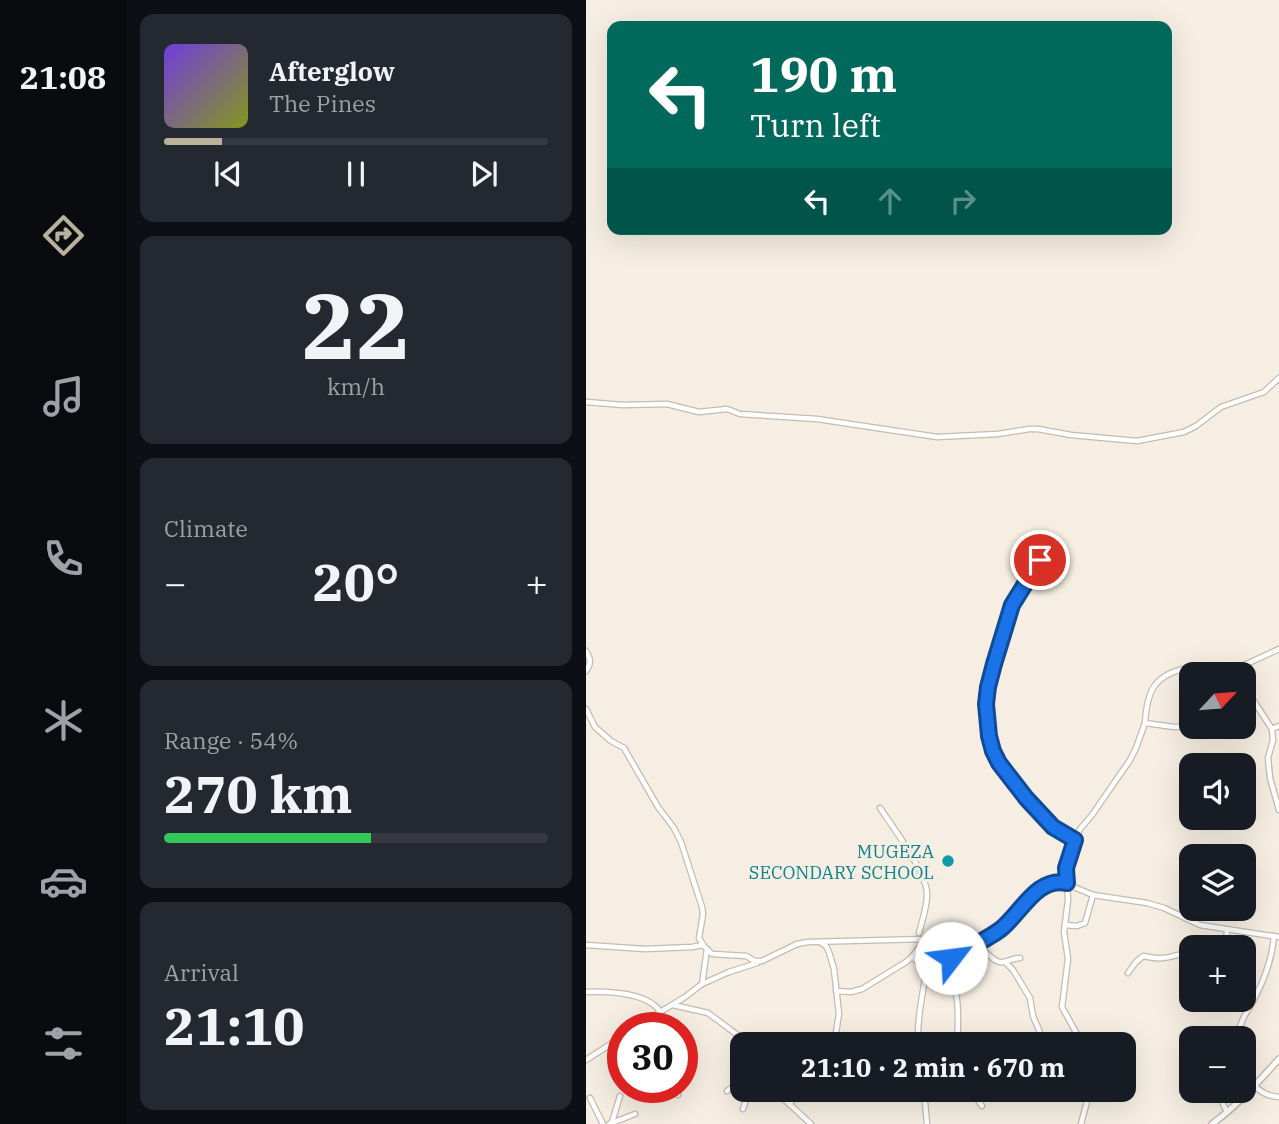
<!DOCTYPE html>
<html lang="en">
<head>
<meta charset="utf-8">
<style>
	body { margin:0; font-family:"IBM Plex Serif",serif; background:#242831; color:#f1f3f6; height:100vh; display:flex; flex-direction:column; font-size:26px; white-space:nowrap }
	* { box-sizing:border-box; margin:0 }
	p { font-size:23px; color:#9ea1a6 }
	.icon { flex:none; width:38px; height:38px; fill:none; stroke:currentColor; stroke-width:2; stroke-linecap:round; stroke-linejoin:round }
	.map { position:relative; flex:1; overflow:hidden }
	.side { display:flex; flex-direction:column; gap:14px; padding:14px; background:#0d0f14; width:460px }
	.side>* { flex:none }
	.hud { position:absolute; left:21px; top:21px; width:565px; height:214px; border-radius:14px; box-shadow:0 7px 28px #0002; background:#00695c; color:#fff; overflow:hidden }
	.needle { width:46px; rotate:64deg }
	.fabs { position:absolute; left:593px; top:662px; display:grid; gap:14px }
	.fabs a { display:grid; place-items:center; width:77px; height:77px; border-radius:14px; background:#171b24; box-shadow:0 7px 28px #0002; font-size:35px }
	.speed { position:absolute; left:21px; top:1012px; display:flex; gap:14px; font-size:35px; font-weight:700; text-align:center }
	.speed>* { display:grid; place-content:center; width:91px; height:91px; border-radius:50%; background:#171b24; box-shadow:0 7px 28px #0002; line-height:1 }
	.speed .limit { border:10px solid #d22; background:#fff; color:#111 }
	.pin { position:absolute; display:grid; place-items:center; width:60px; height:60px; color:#fff; margin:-30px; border:4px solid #fff; border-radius:50%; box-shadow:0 2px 7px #0007 }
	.me { position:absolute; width:77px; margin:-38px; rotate:60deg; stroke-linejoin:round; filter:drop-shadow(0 0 5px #0008) }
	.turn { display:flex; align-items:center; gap:24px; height:147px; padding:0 28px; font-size:32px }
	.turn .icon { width:91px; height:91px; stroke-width:2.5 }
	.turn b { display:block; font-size:49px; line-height:60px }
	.lanes { display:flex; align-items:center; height:66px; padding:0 28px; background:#0003; justify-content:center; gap:35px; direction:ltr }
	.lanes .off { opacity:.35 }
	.big { font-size:52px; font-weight:700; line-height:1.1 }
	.side .tile { flex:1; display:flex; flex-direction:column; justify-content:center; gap:10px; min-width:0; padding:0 24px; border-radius:14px; background:#242831 }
	.side .dial { align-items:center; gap:0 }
	.dial b { font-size:91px; line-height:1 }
	.song { display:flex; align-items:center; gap:21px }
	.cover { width:84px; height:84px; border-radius:10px; background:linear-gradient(135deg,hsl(260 70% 55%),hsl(70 70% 35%)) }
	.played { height:7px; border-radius:4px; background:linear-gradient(90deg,#bab19d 15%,#363941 15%) }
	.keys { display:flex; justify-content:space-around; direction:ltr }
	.heat { display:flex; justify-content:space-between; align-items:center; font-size:38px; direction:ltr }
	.charge { height:10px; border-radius:5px; background:linear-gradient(90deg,#34c759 54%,#363941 0) }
	.trip { position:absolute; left:144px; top:1032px; width:406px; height:70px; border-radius:14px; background:#171b24; box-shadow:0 7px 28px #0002; font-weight:700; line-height:70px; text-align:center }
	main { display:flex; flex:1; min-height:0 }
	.tab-bar { display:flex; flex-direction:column; width:126px; justify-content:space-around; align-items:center; background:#090b0e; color:#9ea1a6 }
	.tab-bar .icon { width:49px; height:49px }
	.tab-bar .on { color:#bab19d }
	.tab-bar b { font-size:32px; color:#f1f3f6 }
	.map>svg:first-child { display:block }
</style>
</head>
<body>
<main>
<nav class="tab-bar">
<b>21:08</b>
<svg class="icon on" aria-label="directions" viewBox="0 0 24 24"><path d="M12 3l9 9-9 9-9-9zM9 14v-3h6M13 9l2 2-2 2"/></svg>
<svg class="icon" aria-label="music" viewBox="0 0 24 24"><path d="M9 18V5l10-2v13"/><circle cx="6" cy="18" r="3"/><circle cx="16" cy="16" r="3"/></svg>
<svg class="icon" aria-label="phone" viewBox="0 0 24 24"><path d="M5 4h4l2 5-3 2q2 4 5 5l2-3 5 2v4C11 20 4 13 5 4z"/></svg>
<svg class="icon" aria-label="climate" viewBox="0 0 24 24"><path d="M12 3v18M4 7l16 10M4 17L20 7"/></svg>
<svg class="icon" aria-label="car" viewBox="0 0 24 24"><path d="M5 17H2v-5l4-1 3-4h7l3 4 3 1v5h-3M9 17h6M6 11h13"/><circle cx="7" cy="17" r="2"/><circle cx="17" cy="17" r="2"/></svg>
<svg class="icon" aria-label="filters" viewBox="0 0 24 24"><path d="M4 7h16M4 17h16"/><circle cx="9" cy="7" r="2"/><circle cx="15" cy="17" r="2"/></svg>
</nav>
<section class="side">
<div class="tile">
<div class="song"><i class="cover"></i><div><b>Afterglow</b><p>The Pines</p></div></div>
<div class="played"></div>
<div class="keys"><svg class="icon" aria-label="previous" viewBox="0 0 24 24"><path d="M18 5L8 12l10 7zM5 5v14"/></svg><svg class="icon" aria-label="pause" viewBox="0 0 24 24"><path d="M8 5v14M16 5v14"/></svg><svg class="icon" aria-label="next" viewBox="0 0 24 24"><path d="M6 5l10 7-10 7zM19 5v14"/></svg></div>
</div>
<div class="tile dial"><b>22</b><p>km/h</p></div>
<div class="tile"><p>Climate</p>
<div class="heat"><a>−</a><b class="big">20°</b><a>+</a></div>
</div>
<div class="tile"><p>Range · 54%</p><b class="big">270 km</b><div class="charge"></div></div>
<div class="tile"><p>Arrival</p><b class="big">21:10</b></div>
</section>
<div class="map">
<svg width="693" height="1124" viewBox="0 0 693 1124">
	<rect width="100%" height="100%" fill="#f6eee2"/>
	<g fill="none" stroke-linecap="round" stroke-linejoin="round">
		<defs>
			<g id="minor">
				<path d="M0 402 37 405 81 404 113 412 141 409 154 414 231 419 351 437 412 434 443 429H452L485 435 551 441 598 432 610 426 635 407 678 392 693 378"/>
				<path d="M454 560C445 575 433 590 426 605 421 615 419 626 416 636 404 673 393 713 407 751 412 766 424 778 434 790 449 810 466 828 489 840"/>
				<path d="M0 651C5 659 5 664 0 671"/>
				<path d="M639 674 693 649"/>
				<path d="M658 686 686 729 687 740 682 758 684 778 693 810"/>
				<path d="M0 709 9 727 25 741 38 748 72 807 88 828 95 842 116 907 117 914 113 938 118 946 126 954 160 956 169 961H176L211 944 222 942 340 939 345 940 355 947 362 950 377 949 388 946 414 930 435 910 443 898 454 889 461 885 476 882 507 895 561 903 578 908 614 925 693 937"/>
				<path d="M559 723C561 691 568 675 601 668"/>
				<path d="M686 729 693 726"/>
				<path d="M294 808C306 826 342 874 341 895 341 907 336 921 333 933"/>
				<path d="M479 925 491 926 499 923 507 895"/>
				<path d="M234 942 240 946 243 952 248 969 253 1014 248 1045"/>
				<path d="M0 945 59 949 106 947 117 945"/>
				<path d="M388 946C400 948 407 964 417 962 423 961 428 958 434 958"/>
				<path d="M637 947 640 942 641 930"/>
				<path d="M368 951C358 965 369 984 371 1000 373 1014 371 1030 372 1045"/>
				<path d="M326 957 340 969V973C336 997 331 1020 332 1045"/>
				<path d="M419 962 427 970 444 998 447 1016 453 1030 457 1045"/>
				<path d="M542 973 550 962 557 956C563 957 570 959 576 958 589 958 591 952 606 954"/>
				<path d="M116 984 121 949"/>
				<path d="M250 991 265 992 276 989 320 962 326 957 339 940"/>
				<path d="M0 992C21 991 63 992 75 1013"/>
				<path d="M87 1005 122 1013 165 1045"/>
				<path d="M68 1016 73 1027"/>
				<path d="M49 1027 99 997 116 984 143 972 171 963"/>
				<path d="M651 1038C653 1024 660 1013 667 1001 678 981 686 959 688 936"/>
				<path d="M228 1045 236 1042 248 1040"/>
				<path d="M477 1045 491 1034"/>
				<path d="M497 1045 476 1007 482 959 478 932 482 900 480 868 489 840 494 829 506 815 544 760 550 748 559 723 588 727 608 726"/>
				<path d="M0 1060 37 1036"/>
				<path d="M658 1070C666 1085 675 1096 693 1097"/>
				<path d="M89 1087 92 1095"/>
				<path d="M188 1090 225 1124"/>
				<path d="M338 1090 341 1124"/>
				<path d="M385 1090 396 1106"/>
				<path d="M635 1090 637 1104 641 1112"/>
				<path d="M141 1091 156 1080"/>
				<path d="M4 1098 17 1124"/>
				<path d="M203 1104 217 1090"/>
				<path d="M157 1109 163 1090"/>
				<path d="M26 1122 34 1096"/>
				<path d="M23 1124 49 1114"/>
				<path d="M495 1124 504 1090"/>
			</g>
			<path id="tertiary" d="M626 1124C651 1106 672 1082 693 1059"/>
		</defs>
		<use href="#minor" stroke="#c3bcb0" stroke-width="7"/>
		<use href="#tertiary" stroke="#c3bcb0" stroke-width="8"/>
		<use href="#minor" stroke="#fff" stroke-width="4.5"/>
		<use href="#tertiary" stroke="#fff" stroke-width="5"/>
	</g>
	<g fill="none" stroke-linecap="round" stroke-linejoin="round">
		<defs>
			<path id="route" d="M365 958C366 953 365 952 371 950 376 948 382 949 387 946 396 941 407 935 415 929 435 913 451 876 481 883L480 868 489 840 467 827 440 798 413 763 407 751 403 736 400 704 402 687 408 664 426 605 454 560"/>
		</defs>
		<use href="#route" stroke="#114b97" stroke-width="18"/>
		<use href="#route" stroke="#1a73e8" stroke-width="12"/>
	</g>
	<circle fill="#0f9aa8" stroke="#f6eee2" stroke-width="2.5" cx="362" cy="861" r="7"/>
	<g text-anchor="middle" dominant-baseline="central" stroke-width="6" stroke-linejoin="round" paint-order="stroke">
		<g font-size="18" fill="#0d838f" stroke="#f6eee2" text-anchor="end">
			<text x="348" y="851">MUGEZA<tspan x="348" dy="21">SECONDARY SCHOOL</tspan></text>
		</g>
	</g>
</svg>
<div class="fabs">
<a><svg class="needle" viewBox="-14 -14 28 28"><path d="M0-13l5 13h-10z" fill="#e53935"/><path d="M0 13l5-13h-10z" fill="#9ea1a6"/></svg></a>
<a><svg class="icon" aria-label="sound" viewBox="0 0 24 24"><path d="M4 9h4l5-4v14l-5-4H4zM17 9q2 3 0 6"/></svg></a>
<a><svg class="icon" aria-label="layers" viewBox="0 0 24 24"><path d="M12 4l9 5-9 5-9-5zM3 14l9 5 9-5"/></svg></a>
<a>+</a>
<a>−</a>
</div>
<div class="speed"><div class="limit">30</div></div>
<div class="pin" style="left:454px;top:560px;background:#d93025"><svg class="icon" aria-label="arrive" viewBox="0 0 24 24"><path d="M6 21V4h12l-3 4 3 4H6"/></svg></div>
<svg class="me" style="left:365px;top:958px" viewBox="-20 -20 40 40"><circle r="19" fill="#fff"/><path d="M0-13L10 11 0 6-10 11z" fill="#1a73e8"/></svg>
<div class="trip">21:10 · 2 min · 670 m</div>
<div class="hud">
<div class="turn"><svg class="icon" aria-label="left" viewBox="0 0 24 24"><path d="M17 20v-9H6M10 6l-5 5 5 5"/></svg><div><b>190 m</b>Turn left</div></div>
<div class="lanes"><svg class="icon" aria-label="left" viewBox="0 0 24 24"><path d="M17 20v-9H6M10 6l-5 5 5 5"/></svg><svg class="icon off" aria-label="ahead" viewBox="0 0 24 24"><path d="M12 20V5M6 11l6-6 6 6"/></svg><svg class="icon off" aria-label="right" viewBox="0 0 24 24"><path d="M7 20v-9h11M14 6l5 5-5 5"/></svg></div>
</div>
</div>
</main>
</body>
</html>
